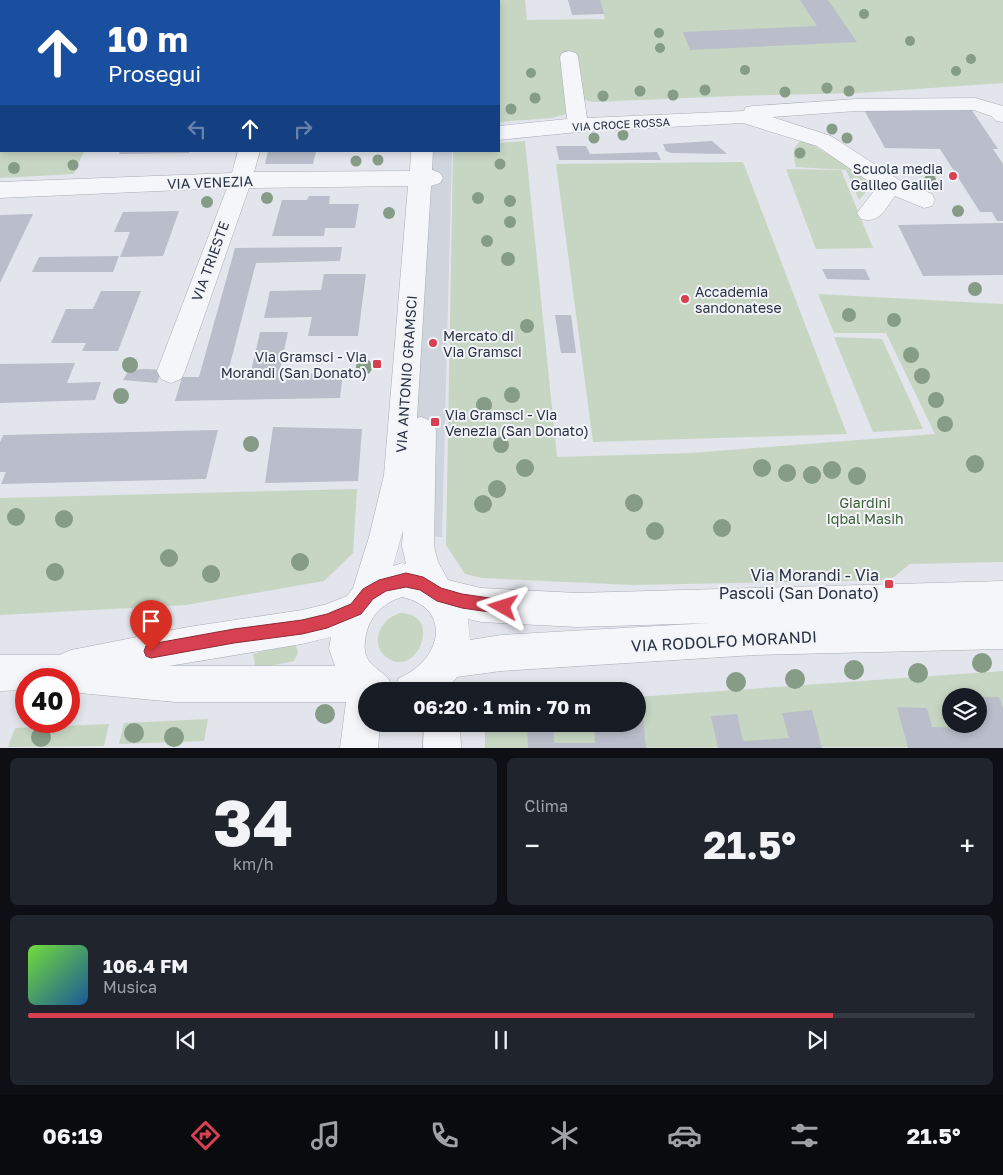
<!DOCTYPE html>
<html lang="it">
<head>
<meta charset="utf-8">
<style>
	body { margin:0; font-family:"Golos Text",sans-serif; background:#20242c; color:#f1f3f6; height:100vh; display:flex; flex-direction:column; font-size:19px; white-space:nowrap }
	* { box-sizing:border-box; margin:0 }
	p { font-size:16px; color:#9ea1a6 }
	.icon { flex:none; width:28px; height:28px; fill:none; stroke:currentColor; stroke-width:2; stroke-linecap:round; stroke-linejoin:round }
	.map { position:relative; height:748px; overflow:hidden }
	.details { display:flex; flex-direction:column; gap:10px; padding:10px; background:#0d0f14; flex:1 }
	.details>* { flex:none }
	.guide { position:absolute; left:0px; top:0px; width:500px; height:152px; box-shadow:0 2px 8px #0003; background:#1a4fa0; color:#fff; overflow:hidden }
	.controls { position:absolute; left:942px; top:688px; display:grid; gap:10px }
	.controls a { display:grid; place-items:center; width:45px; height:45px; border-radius:50%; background:#171b24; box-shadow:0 2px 8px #0003; font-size:25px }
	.speed { position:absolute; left:15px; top:668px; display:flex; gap:10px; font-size:25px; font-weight:700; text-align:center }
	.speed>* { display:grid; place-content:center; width:65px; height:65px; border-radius:50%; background:#171b24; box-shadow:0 2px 8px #0003; line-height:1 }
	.speed .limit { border:8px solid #d22; background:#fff; color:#111 }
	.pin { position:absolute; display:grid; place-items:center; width:42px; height:42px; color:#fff; margin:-51px -21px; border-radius:50% 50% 50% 0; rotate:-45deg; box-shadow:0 0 5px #0007 }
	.pin .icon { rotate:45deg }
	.me { position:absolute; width:55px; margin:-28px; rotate:276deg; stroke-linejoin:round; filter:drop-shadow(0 0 4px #0008) }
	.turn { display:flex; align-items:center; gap:18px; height:105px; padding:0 25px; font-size:22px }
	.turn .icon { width:65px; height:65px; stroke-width:2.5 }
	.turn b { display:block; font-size:35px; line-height:42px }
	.lanes { display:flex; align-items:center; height:48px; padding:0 25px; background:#0003; justify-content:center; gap:25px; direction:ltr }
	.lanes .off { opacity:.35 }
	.big { font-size:38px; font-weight:700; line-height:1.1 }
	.details .card { flex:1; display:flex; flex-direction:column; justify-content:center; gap:8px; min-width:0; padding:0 18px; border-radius:8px; background:#20242c }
	.details .dial { align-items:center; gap:0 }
	.dial b { font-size:65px; line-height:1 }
	.song { display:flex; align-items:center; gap:15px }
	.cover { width:60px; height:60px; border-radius:8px; background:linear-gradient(135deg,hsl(100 70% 55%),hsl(210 70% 35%)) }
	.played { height:5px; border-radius:2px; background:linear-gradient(90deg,#d74050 85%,#363941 85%) }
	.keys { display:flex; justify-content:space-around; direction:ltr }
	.heat { display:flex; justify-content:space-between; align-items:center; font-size:28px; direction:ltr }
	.details .tiles { flex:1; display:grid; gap:10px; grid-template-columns:1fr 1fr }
	.card:last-child { grid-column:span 2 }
	.trip { position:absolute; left:358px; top:682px; width:288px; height:50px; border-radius:25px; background:#171b24; box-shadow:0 2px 8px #0003; font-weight:700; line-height:50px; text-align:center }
	.menu { display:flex; height:80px; justify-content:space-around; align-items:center; background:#090b0e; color:#9ea1a6 }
	.menu .icon { width:35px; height:35px }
	.menu .on { color:#d74050 }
	.menu b { font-size:22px; color:#f1f3f6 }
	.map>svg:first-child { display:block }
</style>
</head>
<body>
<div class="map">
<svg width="1003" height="748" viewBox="0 0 1003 748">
	<rect width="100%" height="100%" fill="#e2e5eb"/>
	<path fill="#d0d4dd" d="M428 151H452L442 537 409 535Z"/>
	<g fill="#c7d6c3" fill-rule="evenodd">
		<path d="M458 0H525L527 20 605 19 599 0H1003V83L860 93 734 96 593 102 567 96 566 114 552 118 499 122V1Z"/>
		<path d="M0 119 1 151H84L74 174 0 178Z"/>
		<path d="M803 139 874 182 859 200 846 170 796 167C793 153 791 148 803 139Z"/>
		<path d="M525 141 557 457 691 453 935 434 886 333H834L818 294 1003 304V562L910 564 890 580 632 585 482 578 465 574 446 545 453 151H499V143Z"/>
		<path d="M743 162 847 434 593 442 556 164Z"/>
		<path d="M786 169 841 170 873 248 816 249Z"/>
		<path d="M834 337 882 339 923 429 873 432Z"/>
		<path d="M357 489 353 553 324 581 186 605 0 615V498Z"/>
		<path d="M401 613C444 614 416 681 386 657 368 642 382 617 401 613Z"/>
		<path d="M295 642 298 653 294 661 256 669 253 654Z"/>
		<path d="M1003 671V747L485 748V724H636V697ZM951 696H979V724H951Z"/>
		<path d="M208 719 204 741 119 744 124 723Z"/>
		<path d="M109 724 104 746 8 747 15 728Z"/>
	</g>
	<g fill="#b9beca">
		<path d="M568 0H600L604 14 572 15Z"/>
		<path d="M800 0H828L857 42 690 50 683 32 817 26Z"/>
		<path d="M969 106 998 149H993L1003 164V221H997L992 212H980L940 149 885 148 863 108Z"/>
		<path d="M712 141 727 154 671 153 666 151 663 144Z"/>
		<path d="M556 146H586L590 154 657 152 661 160H559Z"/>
		<path d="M120 151H189V153L119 154Z"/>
		<path d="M268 151H316L313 164H265Z"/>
		<path d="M309 196H330L329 204H359L355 228H325L324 236H272L282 200H307Z"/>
		<path d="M179 211 163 256 120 257 130 232H114L123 212Z"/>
		<path d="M33 214 0 283V215Z"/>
		<path d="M1003 223V275L923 276 898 225Z"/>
		<path d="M342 247 340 261 256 263 227 376H250L260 332H288L279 374 343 373 340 398 175 401 182 377H199L235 248Z"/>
		<path d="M119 256 113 272H32L39 257Z"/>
		<path d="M822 269H865L870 280 827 279Z"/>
		<path d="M324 274H366L358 336H308L312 317 264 318 270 291 321 290Z"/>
		<path d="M101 291H141L118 351H82L86 343H51L66 309H93Z"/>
		<path d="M555 315H571L576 353H561Z"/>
		<path d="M75 363 67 383 101 382 95 400 0 403V364Z"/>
		<path d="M147 369 162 370 157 383 123 380 129 370Z"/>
		<path d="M273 427 362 429 358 481 265 483Z"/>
		<path d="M218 430 206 479 1 484 6 472H0V442L3 435Z"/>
		<path d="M979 697H999L1003 708V748H908L897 707 927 708 932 727 970 728 968 724H979Z"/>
		<path d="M812 710 822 748H718L711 716 737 714 743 741 789 738 782 713Z"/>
		<path d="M636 719H643L646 748H528L527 724 553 725 554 743H595L594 724H636Z"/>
	</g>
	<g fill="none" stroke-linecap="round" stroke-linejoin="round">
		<defs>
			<g id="minor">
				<path d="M431 0H449V1H432Z"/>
				<path d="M569 51 576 53 578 57 587 118 744 111 746 107 753 106 856 99 975 98 1003 106V122L996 121 991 116 974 110 856 111 772 117 831 136 899 180 932 194 935 200 932 206 924 208 895 196C885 209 880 224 861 219L857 213 877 187 817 146 743 123 578 132 499 140V126L567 119 560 57 562 53Z"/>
				<path d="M238 151H260L254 172 410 171 411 151H433L432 170 440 173 443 178 440 183 431 186 417 418 421 417 431 421 436 430 434 546 438 562 448 580 481 588 577 593 1003 581V649L755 655 501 671 457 677 446 691H366V724H380L378 748H340L346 702H175L69 692V679H26V690L0 691V655H59L71 650 188 627 302 610 327 604 347 596 353 588 369 537 384 475 408 186 249 188 185 371 181 379 171 383 161 379 157 371 227 188 0 198V182L232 173ZM403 530 402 546 406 564 402 563 393 566ZM402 597C453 608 442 660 399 678L394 689C387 672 379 673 369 661 365 656 364 648 365 642 367 619 380 604 402 597ZM468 619 481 622 577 627 710 623 501 635 470 640ZM331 637 329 649 335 666H169L302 644Z"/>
				<path d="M424 724H460L461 748H423Z"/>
			</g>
		</defs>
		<use href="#minor" stroke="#a7acb6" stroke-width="1"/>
		<use href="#minor" fill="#f5f6f9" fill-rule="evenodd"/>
	</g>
	<g fill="#869c87">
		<circle cx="864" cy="14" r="5"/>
		<circle cx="659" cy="33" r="5"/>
		<circle cx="910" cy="41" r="5"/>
		<circle cx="660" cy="48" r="5"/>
		<circle cx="971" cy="59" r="5"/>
		<circle cx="745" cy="70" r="5"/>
		<circle cx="956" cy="71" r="5"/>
		<circle cx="531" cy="73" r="5"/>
		<circle cx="827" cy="88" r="5.5"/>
		<circle cx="705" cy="90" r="5.5"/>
		<circle cx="640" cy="91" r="5.5"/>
		<circle cx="849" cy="91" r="5.5"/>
		<circle cx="785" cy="92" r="5.5"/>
		<circle cx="673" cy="95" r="5.5"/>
		<circle cx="603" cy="96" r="5.5"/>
		<circle cx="535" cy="98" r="5.5"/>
		<circle cx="511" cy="109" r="5.5"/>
		<circle cx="832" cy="129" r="5.5"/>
		<circle cx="623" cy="135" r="5.5"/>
		<circle cx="594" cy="138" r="5.5"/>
		<circle cx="847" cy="138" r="5.5"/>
		<circle cx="800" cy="153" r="5.5"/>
		<circle cx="378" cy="160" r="5.5"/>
		<circle cx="356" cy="161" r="5.5"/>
		<circle cx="500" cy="164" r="5.5"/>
		<circle cx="73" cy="165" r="5.5"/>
		<circle cx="14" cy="168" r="6"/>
		<circle cx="930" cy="180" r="6"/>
		<circle cx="267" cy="198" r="6"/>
		<circle cx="478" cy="198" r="6"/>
		<circle cx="510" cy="201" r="6"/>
		<circle cx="207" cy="202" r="6"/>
		<circle cx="958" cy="211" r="6"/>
		<circle cx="389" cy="213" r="6"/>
		<circle cx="510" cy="222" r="6"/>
		<circle cx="487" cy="241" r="6"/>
		<circle cx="508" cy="259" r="7"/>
		<circle cx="975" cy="289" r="7"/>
		<circle cx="849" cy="315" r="7"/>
		<circle cx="894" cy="320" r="7"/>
		<circle cx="527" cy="326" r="7"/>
		<circle cx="911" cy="355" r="8"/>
		<circle cx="130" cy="365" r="8"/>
		<circle cx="364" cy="367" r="8"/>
		<circle cx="922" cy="376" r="8"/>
		<circle cx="512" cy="395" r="8"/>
		<circle cx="121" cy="396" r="8"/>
		<circle cx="936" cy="400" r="8"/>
		<circle cx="484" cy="405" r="8"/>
		<circle cx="945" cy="424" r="8"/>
		<circle cx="251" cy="444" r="8"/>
		<circle cx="501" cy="445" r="8"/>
		<circle cx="975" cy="464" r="9"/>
		<circle cx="525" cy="468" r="9"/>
		<circle cx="762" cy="468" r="9"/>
		<circle cx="832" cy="470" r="9"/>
		<circle cx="787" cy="473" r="9"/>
		<circle cx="812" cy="475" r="9"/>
		<circle cx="857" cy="476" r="9"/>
		<circle cx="497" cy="489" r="9"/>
		<circle cx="634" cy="503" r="9"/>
		<circle cx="483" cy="504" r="9"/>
		<circle cx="16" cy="517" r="9"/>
		<circle cx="64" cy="519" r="9"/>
		<circle cx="722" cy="528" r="9"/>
		<circle cx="655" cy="531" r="9"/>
		<circle cx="169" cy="558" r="9"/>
		<circle cx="300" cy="562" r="9"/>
		<circle cx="55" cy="572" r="9"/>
		<circle cx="211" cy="574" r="9"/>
		<circle cx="982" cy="663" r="10"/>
		<circle cx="854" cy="670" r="10"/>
		<circle cx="918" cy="673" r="10"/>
		<circle cx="795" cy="679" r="10"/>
		<circle cx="736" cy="682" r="10"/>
		<circle cx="325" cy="714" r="10"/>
		<circle cx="134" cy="733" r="10"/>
		<circle cx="41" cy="737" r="10"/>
		<circle cx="174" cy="737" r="10"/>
	</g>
	<path fill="#d74050" stroke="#8c2a34" d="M406 573 423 577 441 588 462 594 503 600 508 602 510 607 508 612 503 614 462 608 437 601 420 590 406 587 386 591 373 599 361 614 327 628 302 634 234 643 151 658 146 656 144 651 146 646 151 644 234 629 302 620 327 614 351 604 363 589 379 580Z"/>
	<g fill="#d74050" stroke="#f2f4f8" stroke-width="2">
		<circle cx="953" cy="176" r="5"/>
		<circle cx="685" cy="299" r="5"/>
		<circle cx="433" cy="343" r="5"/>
		<rect x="372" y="359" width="10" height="10" rx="2.5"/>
		<rect x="430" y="417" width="10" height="10" rx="2.5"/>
		<rect x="884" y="579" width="10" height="10" rx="2.5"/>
	</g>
	<g text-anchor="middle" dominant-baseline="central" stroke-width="4" stroke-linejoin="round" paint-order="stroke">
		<g font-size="11" fill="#293245" stroke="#f2f4f8">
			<text transform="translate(621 124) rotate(-3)">VIA CROCE ROSSA</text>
		</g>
		<g font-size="14" fill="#293245" stroke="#f2f4f8" text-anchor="start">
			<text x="943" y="168" text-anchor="end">Scuola media<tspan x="943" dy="16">Galileo Galilei</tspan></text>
			<text x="695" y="291">Accademia<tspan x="695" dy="16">sandonatese</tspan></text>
			<text x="443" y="335">Mercato di<tspan x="443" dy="16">Via Gramsci</tspan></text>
			<text x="367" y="356" text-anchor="end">Via Gramsci - Via<tspan x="367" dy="16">Morandi (San Donato)</tspan></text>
			<text x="445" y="414">Via Gramsci - Via<tspan x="445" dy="16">Venezia (San Donato)</tspan></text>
		</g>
		<g font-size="14" fill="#293245" stroke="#f2f4f8">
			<text transform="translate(210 182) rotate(-2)">VIA VENEZIA</text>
			<text transform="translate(210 261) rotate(-70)">VIA TRIESTE</text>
			<text transform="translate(406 374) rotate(-86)">VIA ANTONIO GRAMSCI</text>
		</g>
		<g font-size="14" fill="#3b6135" stroke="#f2f4f8">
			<text x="865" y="502">Giardini<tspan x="865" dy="16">Iqbal Masih</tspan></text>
		</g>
		<g font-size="16" fill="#293245" stroke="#f2f4f8" text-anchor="end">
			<text x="879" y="575">Via Morandi - Via<tspan x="879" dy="18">Pascoli (San Donato)</tspan></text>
		</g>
		<g font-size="16" fill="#293245" stroke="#f2f4f8">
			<text transform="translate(724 641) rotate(-3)">VIA RODOLFO MORANDI</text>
		</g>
	</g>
</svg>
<div class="controls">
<a><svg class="icon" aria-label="layers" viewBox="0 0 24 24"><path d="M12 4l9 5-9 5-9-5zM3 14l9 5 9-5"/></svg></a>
</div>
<div class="speed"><div class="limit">40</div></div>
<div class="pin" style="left:151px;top:651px;background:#d93025"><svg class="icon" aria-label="arrive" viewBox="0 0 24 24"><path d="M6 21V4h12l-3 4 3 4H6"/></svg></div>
<svg class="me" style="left:503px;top:607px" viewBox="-20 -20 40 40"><path d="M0-17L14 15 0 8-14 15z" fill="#d74050" stroke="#fff" stroke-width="4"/></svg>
<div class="trip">06:20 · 1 min · 70 m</div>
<div class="guide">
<div class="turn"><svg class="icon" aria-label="ahead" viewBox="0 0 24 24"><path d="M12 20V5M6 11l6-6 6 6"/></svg><div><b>10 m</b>Prosegui</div></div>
<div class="lanes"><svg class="icon off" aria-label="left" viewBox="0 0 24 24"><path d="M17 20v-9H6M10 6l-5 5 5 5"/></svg><svg class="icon" aria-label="ahead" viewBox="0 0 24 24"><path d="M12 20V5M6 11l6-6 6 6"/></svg><svg class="icon off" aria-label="right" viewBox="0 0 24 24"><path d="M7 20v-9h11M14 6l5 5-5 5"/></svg></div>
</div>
</div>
<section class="details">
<div class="tiles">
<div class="card dial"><b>34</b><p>km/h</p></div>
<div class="card"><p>Clima</p>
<div class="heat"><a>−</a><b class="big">21.5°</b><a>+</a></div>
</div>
<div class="card">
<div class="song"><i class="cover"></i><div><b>106.4 FM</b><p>Musica</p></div></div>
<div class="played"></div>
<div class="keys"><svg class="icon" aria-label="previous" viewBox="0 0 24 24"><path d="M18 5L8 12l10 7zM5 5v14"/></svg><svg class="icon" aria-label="pause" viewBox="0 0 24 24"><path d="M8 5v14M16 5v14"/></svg><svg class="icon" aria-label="next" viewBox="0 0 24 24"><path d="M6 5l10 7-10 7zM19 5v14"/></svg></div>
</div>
</div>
</section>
<nav class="menu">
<b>06:19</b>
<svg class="icon on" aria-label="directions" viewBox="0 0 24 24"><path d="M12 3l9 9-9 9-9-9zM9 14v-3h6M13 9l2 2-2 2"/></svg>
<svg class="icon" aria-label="music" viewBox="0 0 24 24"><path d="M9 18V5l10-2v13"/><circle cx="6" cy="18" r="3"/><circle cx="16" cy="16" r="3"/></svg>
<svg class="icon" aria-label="phone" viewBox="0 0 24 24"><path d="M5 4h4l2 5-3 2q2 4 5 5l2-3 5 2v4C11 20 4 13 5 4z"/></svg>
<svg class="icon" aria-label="climate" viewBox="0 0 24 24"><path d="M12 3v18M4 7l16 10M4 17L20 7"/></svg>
<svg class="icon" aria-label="car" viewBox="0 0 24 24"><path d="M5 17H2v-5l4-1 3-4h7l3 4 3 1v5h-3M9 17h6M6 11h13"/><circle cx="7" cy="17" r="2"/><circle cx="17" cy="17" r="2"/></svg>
<svg class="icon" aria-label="filters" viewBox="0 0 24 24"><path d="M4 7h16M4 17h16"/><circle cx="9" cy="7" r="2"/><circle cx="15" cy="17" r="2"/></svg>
<b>21.5°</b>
</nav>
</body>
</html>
